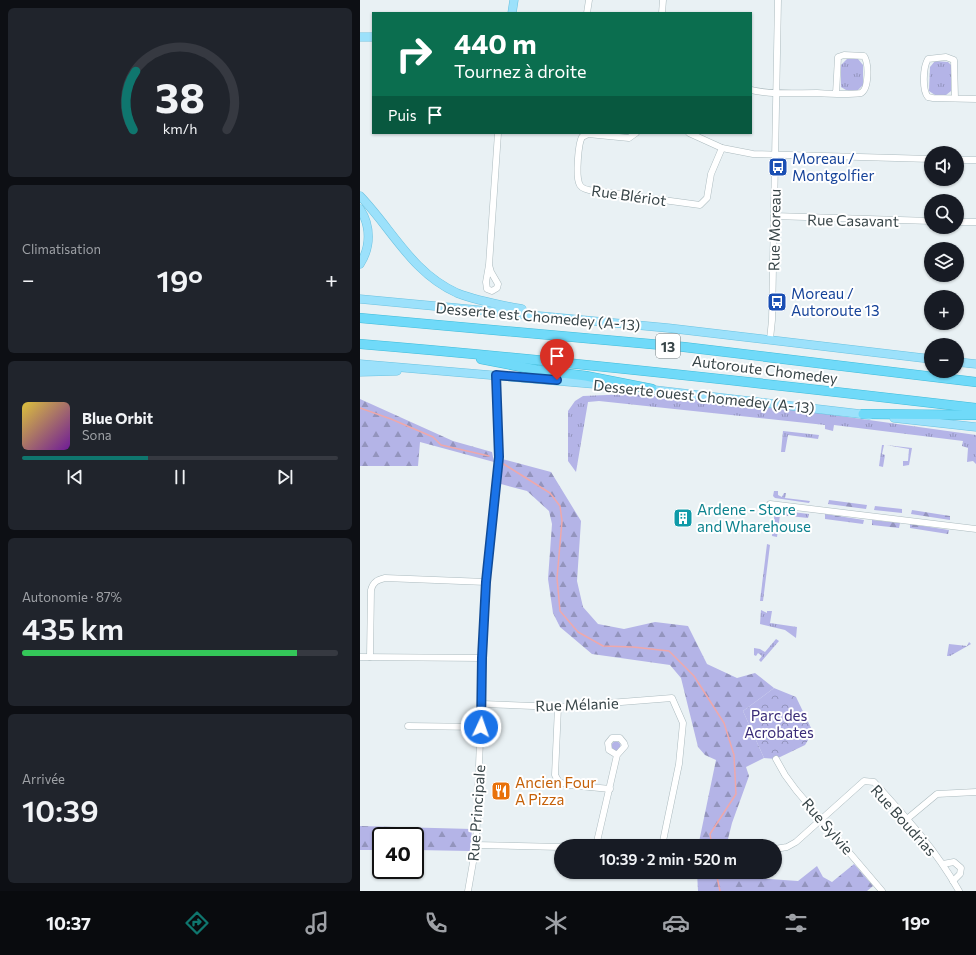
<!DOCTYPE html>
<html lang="fr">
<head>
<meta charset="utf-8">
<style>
	body { margin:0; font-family:Commissioner,sans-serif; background:#20242c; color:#f1f3f6; height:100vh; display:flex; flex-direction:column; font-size:15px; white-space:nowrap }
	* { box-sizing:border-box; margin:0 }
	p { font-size:13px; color:#9ea1a6 }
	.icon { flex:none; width:22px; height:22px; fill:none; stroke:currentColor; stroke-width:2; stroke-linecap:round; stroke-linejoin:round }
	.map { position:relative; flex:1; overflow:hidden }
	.sheet { display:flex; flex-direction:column; gap:8px; padding:8px; background:#0d0f14; width:360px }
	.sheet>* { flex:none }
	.banner { position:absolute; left:12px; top:12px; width:380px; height:122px; border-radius:0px; box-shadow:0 1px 3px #0004; background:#0b6e4f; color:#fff; overflow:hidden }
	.controls { position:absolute; left:564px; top:146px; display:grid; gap:8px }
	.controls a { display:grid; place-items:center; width:40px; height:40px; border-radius:50%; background:#171b24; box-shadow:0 1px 3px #0004; font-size:20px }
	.speed { position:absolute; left:12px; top:827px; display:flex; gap:8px; font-size:20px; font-weight:700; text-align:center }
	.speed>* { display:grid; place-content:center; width:52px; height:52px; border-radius:50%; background:#171b24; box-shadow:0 1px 3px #0004; line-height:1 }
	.speed .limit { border:2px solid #111; border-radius:6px; background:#fff; color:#111 }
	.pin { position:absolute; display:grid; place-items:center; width:34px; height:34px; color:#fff; margin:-41px -17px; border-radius:50% 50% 50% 0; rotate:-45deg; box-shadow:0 0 4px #0007 }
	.pin .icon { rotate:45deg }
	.me { position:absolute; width:44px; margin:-22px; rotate:3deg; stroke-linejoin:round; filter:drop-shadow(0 0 3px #0008) }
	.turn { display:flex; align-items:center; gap:14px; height:84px; padding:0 16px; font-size:18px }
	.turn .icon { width:52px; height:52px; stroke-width:2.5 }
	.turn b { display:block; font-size:28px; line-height:34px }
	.then { display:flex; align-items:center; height:38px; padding:0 16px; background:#0003; gap:8px; font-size:15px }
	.big { font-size:30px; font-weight:600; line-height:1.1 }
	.sheet .widget { flex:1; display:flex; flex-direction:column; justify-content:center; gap:6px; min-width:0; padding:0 14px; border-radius:6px; background:#20242c }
	.sheet .dial { align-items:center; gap:0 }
	.dial svg { height:104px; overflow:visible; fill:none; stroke:#363941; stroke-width:7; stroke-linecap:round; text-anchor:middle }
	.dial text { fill:#f1f3f6; stroke:none }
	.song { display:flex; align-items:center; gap:12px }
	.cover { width:48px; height:48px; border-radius:6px; background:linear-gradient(135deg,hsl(50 70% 55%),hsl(280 70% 35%)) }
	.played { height:4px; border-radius:2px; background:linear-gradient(90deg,#0f766e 40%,#363941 40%) }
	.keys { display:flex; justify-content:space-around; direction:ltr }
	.heat { display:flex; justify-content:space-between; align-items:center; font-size:22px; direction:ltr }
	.charge { height:6px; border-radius:3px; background:linear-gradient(90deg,#34c759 87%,#363941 0) }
	.trip { position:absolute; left:194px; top:839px; width:228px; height:40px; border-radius:20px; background:#171b24; box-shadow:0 1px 3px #0004; font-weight:600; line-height:40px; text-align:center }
	.menu { display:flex; height:64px; justify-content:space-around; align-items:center; background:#090b0e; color:#9ea1a6 }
	.menu .icon { width:28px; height:28px }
	.menu .active { color:#0f766e }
	.menu b { font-size:18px; color:#f1f3f6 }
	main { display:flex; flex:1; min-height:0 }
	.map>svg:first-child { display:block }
</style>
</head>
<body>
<main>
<section class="sheet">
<div class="widget dial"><svg viewBox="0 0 100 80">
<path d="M14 69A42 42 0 1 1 86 69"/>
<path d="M14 69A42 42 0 0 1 16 24" stroke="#0f766e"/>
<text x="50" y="56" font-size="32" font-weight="700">38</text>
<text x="50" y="72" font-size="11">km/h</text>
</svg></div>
<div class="widget"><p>Climatisation</p>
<div class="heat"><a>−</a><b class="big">19°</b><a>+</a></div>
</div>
<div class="widget">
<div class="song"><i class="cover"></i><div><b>Blue Orbit</b><p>Sona</p></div></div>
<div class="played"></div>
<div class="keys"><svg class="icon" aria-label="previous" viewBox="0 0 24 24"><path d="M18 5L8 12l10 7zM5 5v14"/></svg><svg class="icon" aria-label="pause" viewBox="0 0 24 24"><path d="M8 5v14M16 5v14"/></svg><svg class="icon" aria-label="next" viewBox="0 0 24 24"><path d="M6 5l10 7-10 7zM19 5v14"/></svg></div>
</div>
<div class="widget"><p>Autonomie · 87%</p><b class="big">435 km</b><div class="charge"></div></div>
<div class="widget"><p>Arrivée</p><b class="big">10:39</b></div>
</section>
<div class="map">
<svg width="616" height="891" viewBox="0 0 616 891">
	<defs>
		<pattern id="grass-tufts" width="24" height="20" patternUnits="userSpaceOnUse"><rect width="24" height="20" fill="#b4b4e7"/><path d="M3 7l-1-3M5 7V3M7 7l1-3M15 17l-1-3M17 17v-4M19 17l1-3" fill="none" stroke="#9394bd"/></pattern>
		<pattern id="forest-firs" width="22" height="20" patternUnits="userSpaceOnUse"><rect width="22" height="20" fill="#b4b4e7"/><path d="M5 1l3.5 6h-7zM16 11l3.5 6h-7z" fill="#9394bd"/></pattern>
		<pattern id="park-crowns" width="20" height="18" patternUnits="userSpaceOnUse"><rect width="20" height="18" fill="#b4b4e7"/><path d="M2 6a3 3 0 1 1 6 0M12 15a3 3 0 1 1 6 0" fill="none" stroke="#9394bd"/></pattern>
	</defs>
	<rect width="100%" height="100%" fill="#e9f1f4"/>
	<g fill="url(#grass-tufts)">
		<path d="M487 59H498L503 65V85L497 91 486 90 481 87V65Z"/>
		<path d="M575 61 588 62 591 65V91L586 95H575L569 91 570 67Z"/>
		<path d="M271 394 416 407 616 435V464L613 461 607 462 608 448 602 446 603 441 474 425 473 431 465 429V425L239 401 228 402 216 472 208 461V411L215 401 223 396Z"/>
		<path d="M423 431 459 435 458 439 428 435 425 452H421Z"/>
		<path d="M522 445H524L522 454 525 455 523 467 519 466Z"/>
		<path d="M526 445 552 448 549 465 543 466V461H548L549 449Z"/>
		<path d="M414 491H418V495L422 497 424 493H426L425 498 450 501 449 503 415 498 413 496Z"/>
		<path d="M415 510 449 514 448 518 420 515 417 537 412 536Z"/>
		<path d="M407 544 410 545 403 601H400Z"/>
		<path d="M401 610 407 613V611H412L410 623 437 627 436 638 425 630 400 624Z"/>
		<path d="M416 639 419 641 401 662 399 660 402 656 398 653 396 656 394 655V648L400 649 405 652Z"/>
		<path d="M609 642 611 644 590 656H587L589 644 607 646Z"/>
		<circle cx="256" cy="746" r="4.5"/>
	</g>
	<g fill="url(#forest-firs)">
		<path d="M0 399 93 441 132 452 134 462 60 442 58 466H0Z"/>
		<path d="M142 459 191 472 221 521 217 581 223 607 238 624 264 629 295 622 328 626 347 664 377 678 395 673 414 688 383 711 404 758 386 767 389 776 372 823 367 843 339 842 356 760 345 755 338 747 321 678 310 665 232 654 200 627 193 613 188 579 192 524 189 511 167 491 141 484Z"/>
		<path d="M469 500 507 505 506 509 468 504Z"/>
		<path d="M515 506 542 509V513L514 510Z"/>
		<path d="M552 510 590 516V520L551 514Z"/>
		<path d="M465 514 504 520 503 524 465 519Z"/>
		<path d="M512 520 540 523 539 528 512 525Z"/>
		<path d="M550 524 589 530 588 534 550 528Z"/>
		<path d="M0 826 112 829 110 851 55 850V836H21V850H0Z"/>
		<path d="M494 864 513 886 507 891H338L337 872H364V876L438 881 457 866 463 877 472 882Z"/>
	</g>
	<path fill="url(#park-crowns)" d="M414 688 436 697 453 732 445 745 416 759 404 758 383 711Z"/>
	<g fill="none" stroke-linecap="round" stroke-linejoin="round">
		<g stroke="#eea8ab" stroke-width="1.5">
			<path d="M0 408 31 419 73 437 81 445 129 456"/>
			<path d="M142 463 190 493 200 506 202 521 197 578 200 611 218 632 243 646 273 647 309 651 334 676 364 723 374 755 376 794 350 834 352 846"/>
			<path d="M356 872 360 891"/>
		</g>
		<defs>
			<g id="minor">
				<path d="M227 13 229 0"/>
				<path d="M302 13 303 0"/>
				<path d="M391 90C412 95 435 93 457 93 472 94 487 95 501 93 509 89 509 63 504 56L484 55 478 57 476 94"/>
				<path d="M595 98 594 60 586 57 568 59C563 67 562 90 568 97L573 98 616 99"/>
				<path d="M276 133 269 138 228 134 222 137C218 144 216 175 219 183 220 187 224 189 229 190L340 205 347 198 351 174 362 148"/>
				<path d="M329 133 362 148 393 154 571 159"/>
				<path d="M597 160H616"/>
				<path d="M414 216 571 221"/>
				<path d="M597 222H616"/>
				<path d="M129 265 131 272 138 284 137 288 132 291 127 289 126 282 129 265 138 133"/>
				<path d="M410 339 412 320 418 0"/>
				<path d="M410 504 616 529"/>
				<path d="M0 657 122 658"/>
				<path d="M10 657 11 590C13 582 17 580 25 578L126 582"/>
				<path d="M122 704 198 707 312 698 323 723 319 764 302 846"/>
				<path d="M198 707 195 775 199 782 209 785 250 789"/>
				<path d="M48 726 121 727"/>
				<path d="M416 759 425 775 436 790 522 891"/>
				<path d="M547 819 577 794 616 792"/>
				<path d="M116 845 201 847"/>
				<path d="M236 846 257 755 265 746 264 743 260 738H252L248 743 249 750 257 755"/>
				<path d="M415 849 427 847 436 842 504 781 514 782C546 817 576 850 599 891"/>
				<path d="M583 864 594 862 601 868 600 874 593 881"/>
				<path d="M296 875 297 872"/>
				<path d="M108 891 116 845 126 582 139 457 136 375"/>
			</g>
			<g id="major">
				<path d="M152 13 154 0"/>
				<path d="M0 37H13"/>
				<path d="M0 196C32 229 52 273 97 293 117 301 140 305 162 309"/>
				<path d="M0 209C11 226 11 247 0 264"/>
				<path d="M0 299 308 328 571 359"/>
				<path d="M597 362 616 364"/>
				<path d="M0 364 258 386"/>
				<path d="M0 372 37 371"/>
				<path d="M286 389 509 415"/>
				<path d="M534 418 616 427"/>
			</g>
			<g id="highway">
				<path d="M0 318 324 347 616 382"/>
				<path d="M0 344C206 361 411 384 616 408"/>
				<path d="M121 359 177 370 226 376 292 389"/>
				<path d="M503 414 616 415"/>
			</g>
		</defs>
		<use href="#minor" stroke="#acbbbf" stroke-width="7"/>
		<use href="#major" stroke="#6bc2e0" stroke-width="9"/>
		<use href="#highway" stroke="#3fbbd9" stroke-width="10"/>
		<use href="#minor" stroke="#fff" stroke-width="6"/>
		<use href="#major" stroke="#9ce1fb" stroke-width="8"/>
		<use href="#highway" stroke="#70daf9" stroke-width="9"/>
	</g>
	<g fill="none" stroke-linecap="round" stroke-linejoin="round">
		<defs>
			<path id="route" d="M121 727 122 658 126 582 139 457 136 375 197 380"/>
		</defs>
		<use href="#route" stroke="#114b97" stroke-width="10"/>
		<use href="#route" stroke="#1a73e8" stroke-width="7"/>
	</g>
	<defs>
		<symbol id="bus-square" viewBox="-11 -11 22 22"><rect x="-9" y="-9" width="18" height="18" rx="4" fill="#1a4fb4" stroke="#fff"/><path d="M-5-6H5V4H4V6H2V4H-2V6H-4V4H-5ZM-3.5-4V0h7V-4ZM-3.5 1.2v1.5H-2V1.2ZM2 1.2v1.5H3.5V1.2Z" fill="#fff"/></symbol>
		<symbol id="building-square" viewBox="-11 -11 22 22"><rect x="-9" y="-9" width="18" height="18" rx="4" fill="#0f9aa8" stroke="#fff"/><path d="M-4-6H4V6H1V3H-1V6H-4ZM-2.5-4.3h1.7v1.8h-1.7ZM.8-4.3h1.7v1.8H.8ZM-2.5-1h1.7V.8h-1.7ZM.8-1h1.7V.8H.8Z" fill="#fff"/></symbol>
		<symbol id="restaurant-square" viewBox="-11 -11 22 22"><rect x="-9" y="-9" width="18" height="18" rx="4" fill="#e8710a" stroke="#fff"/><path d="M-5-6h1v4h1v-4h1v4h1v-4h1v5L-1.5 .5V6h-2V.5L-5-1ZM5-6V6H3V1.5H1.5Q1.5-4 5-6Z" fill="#fff"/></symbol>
	</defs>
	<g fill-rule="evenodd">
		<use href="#bus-square" x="407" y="156" width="22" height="22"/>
		<use href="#bus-square" x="406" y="291" width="22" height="22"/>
		<use href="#building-square" x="312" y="507" width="22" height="22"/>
		<use href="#restaurant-square" x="130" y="780" width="22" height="22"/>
	</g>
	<g text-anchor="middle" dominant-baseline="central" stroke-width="4" stroke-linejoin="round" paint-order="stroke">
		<rect fill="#fff" stroke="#747d7f" stroke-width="1" x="296" y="334" width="24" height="24" rx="3"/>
		<g font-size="14" font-weight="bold" fill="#384548">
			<text x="308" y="346">13</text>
		</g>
		<g font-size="15" fill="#164399" stroke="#fff" text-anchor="start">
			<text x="432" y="158">Moreau /<tspan x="432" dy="17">Montgolfier</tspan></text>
			<text x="431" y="293">Moreau /<tspan x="431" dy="17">Autoroute 13</tspan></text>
		</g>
		<g font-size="15" fill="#384548" stroke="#fff">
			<text transform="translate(269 195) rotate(8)">Rue Blériot</text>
			<text transform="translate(493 220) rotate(1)">Rue Casavant</text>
			<text transform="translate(414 230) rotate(-89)">Rue Moreau</text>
			<text transform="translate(178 316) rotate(5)">Desserte est Chomedey (A-13)</text>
			<text transform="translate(405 369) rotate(7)">Autoroute Chomedey</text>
			<text transform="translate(344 396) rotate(6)">Desserte ouest Chomedey (A-13)</text>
			<text transform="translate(217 704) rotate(-2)">Rue Mélanie</text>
			<text transform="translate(116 813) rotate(-86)">Rue Principale</text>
			<text transform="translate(544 820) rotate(48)">Rue Boudrias</text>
			<text transform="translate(468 826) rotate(49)">Rue Sylvie</text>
		</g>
		<g font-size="15" fill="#0d838f" stroke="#fff" text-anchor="start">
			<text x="337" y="509">Ardene - Store<tspan x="337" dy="17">and Wharehouse</tspan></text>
		</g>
		<g font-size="15" fill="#3a2c78" stroke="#fff">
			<text x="419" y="715">Parc des<tspan x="419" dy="17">Acrobates</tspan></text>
		</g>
		<g font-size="15" fill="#c56008" stroke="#fff" text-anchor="start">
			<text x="155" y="782">Ancien Four<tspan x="155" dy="17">A Pizza</tspan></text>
		</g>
	</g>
</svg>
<div class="controls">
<a><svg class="icon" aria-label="sound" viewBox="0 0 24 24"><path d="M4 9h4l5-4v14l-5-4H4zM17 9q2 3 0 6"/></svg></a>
<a><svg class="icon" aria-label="search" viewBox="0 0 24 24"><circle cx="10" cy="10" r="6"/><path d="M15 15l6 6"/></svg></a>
<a><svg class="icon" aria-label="layers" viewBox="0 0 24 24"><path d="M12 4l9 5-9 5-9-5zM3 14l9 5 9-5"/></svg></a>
<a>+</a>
<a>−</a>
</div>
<div class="speed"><div class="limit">40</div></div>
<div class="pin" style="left:197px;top:380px;background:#d93025"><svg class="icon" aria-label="arrive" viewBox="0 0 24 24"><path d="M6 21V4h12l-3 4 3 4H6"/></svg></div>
<svg class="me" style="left:121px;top:727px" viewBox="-20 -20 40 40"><circle r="17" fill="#1a73e8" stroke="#fff" stroke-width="3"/><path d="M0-11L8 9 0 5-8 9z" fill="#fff"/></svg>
<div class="trip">10:39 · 2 min · 520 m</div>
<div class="banner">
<div class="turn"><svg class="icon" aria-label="right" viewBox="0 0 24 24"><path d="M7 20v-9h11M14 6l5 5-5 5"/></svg><div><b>440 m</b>Tournez à droite</div></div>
<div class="then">Puis<svg class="icon" aria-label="arrive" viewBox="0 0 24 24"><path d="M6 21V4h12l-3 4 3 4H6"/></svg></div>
</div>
</div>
</main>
<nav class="menu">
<b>10:37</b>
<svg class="icon active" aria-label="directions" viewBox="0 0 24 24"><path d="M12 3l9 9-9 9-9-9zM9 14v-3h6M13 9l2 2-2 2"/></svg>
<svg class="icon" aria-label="music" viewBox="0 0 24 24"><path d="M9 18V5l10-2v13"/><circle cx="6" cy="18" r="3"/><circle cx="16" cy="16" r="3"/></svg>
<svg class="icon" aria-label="phone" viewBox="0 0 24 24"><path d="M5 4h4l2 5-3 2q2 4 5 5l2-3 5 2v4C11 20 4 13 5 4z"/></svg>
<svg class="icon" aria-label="climate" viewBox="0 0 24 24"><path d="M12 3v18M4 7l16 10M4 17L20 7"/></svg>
<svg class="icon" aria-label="car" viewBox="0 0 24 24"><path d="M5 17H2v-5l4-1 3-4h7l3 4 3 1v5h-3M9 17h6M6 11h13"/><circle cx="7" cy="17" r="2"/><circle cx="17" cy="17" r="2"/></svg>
<svg class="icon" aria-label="filters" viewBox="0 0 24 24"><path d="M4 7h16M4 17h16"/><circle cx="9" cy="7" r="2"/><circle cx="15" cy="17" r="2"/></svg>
<b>19°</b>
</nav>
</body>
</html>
